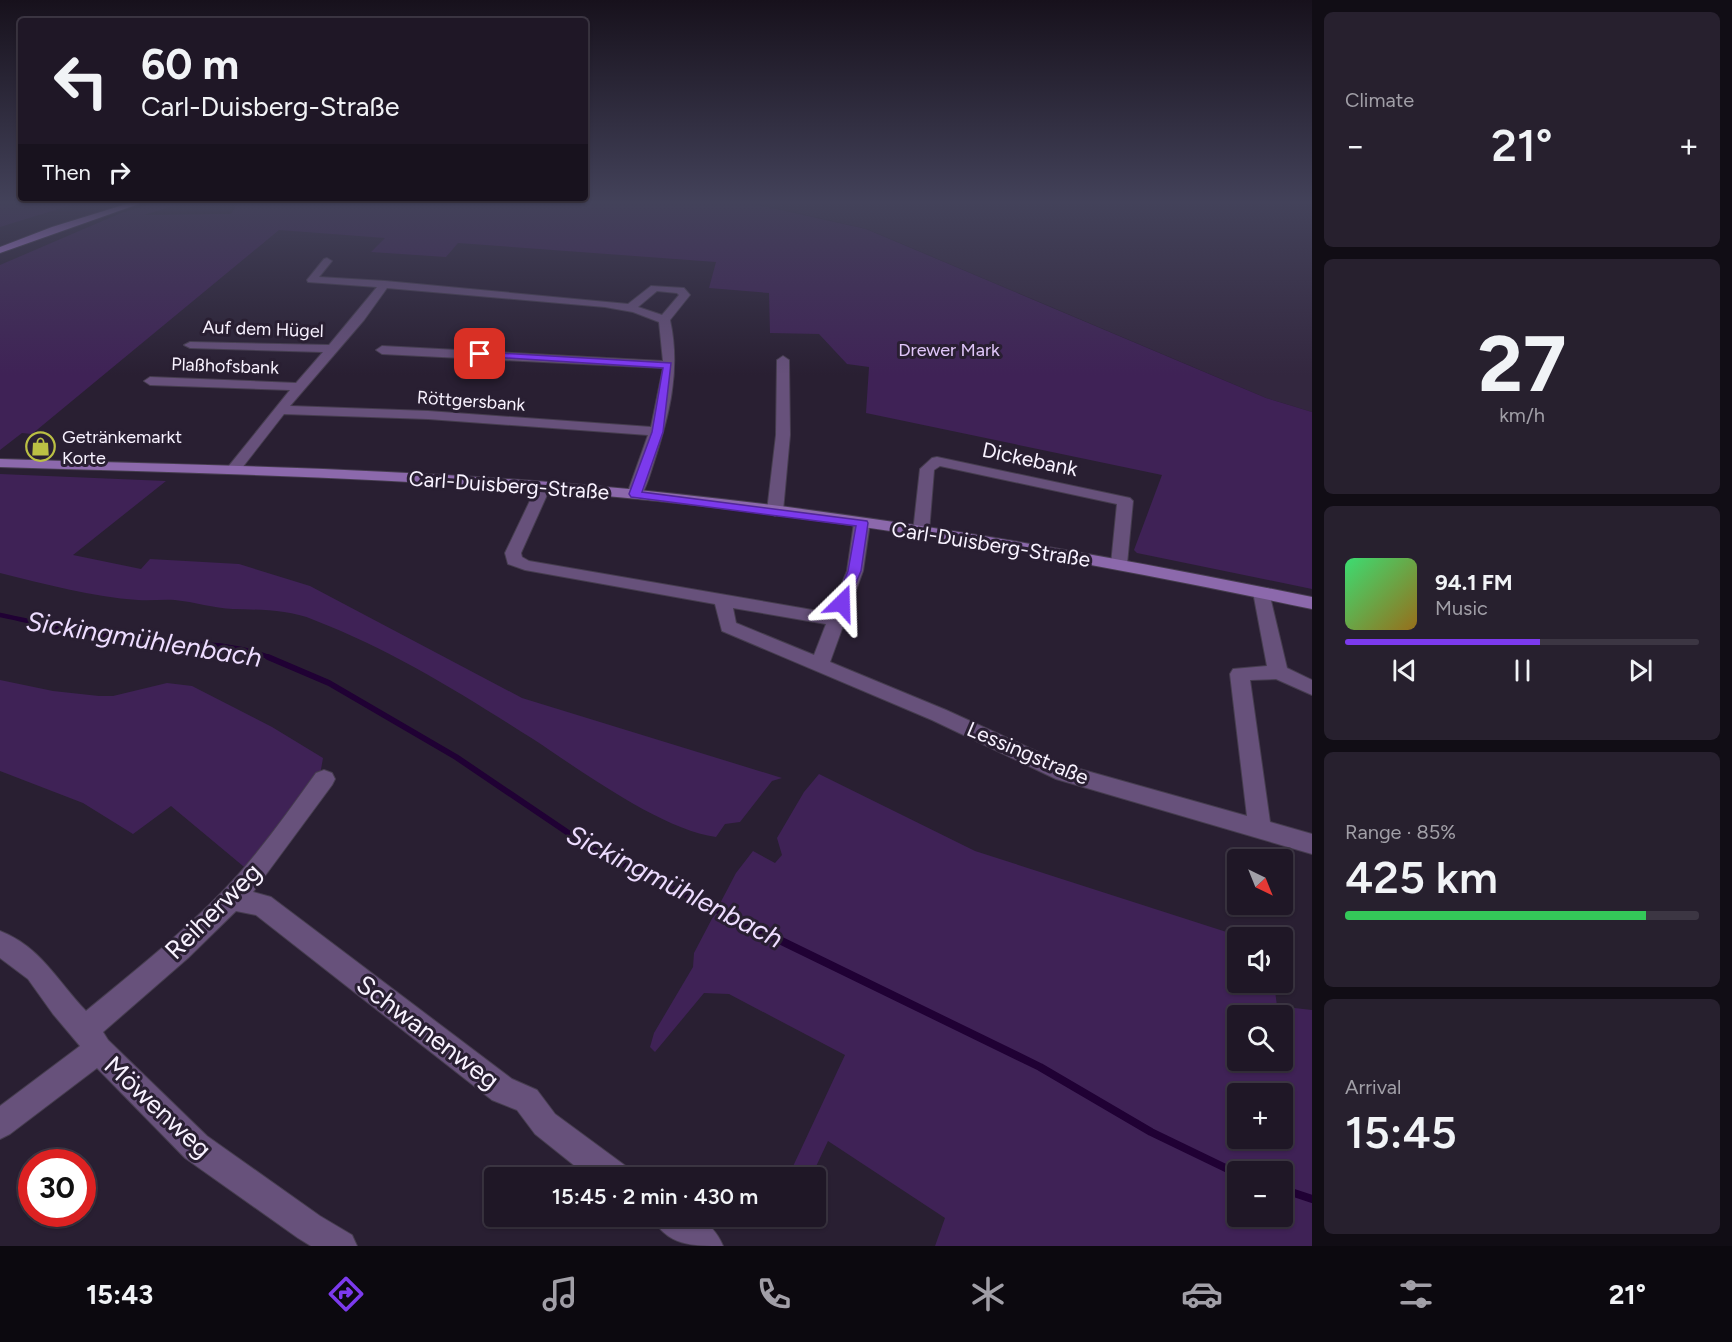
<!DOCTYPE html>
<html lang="en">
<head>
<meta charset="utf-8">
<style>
	body { margin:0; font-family:Figtree,sans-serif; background:#27202e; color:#f1f3f6; height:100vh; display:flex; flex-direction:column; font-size:22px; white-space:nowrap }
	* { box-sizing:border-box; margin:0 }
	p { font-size:20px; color:#a19fa7 }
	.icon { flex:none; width:33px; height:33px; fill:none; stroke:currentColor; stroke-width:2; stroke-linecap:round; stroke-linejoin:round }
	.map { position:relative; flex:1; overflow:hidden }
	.panel { display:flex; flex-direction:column; gap:12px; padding:12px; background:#110d15; width:420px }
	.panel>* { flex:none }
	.hud { position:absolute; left:18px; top:18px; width:570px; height:183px; border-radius:6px; box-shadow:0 2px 4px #0004,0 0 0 2px #3c3643; background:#1f1726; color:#f1f3f6; overflow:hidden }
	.needle { width:39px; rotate:137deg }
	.buttons { position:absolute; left:1227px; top:849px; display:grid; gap:12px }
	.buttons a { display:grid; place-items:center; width:66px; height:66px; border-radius:6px; background:#1f1726; box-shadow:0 2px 4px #0004,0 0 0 2px #3c3643; font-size:30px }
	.speed { position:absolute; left:18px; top:1149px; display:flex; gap:12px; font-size:30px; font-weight:700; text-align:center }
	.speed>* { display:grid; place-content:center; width:78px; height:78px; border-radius:50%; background:#1f1726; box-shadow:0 2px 4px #0004,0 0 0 2px #3c3643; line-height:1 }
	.speed .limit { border:9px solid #d22; background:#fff; color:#111 }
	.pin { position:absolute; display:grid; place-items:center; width:51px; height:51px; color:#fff; margin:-26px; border-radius:12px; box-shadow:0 3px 9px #0006 }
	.me { position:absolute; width:66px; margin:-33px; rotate:22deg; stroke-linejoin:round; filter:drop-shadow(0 0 4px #0008) }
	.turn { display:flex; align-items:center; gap:21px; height:126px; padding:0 24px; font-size:27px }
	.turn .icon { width:78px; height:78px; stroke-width:2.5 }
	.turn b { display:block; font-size:42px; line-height:51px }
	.then { display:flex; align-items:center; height:57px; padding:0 24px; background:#0003; gap:12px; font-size:22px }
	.big { font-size:45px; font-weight:600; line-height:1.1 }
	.panel .widget { flex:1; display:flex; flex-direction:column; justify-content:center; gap:9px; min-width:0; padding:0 21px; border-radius:9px; background:#27202e }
	.panel .dial { align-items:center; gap:0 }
	.dial b { font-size:78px; line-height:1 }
	.song { display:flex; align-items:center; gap:18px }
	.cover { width:72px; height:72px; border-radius:9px; background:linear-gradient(135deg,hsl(140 70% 55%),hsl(40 70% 35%)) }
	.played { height:6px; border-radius:3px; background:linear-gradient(90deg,#7c3aed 55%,#3c3643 55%) }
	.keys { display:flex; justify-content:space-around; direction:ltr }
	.heat { display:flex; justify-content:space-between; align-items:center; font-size:33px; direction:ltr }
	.charge { height:9px; border-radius:4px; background:linear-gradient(90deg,#34c759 85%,#3c3643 0) }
	.trip { position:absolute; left:484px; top:1167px; width:342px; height:60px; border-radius:6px; background:#1f1726; box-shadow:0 2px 4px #0004,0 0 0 2px #3c3643; font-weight:600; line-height:60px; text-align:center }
	.tab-bar { display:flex; height:96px; justify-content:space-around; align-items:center; background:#0c090f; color:#a19fa7 }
	.tab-bar .icon { width:42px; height:42px }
	.tab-bar .active { color:#7c3aed }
	.tab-bar b { font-size:27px; color:#f1f3f6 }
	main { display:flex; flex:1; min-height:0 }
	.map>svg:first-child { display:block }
</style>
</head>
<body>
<main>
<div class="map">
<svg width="1312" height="1246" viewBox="0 0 1312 1246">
	<rect width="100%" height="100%" fill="#291f32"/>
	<path fill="#33273f" d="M744 201H1312V412L1266 398 867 229Z"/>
	<g fill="#3f2256" fill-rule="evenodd">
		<path d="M0 201H84L0 227Z"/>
		<path d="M161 201H189L144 215 231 214 239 201H741L866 229 1266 398 1312 412V589L1137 553 1134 550 1162 475 866 413 869 367 847 364 819 334 770 333 769 293 709 288 716 262 458 243 446 257 371 252 385 238 279 230 32 434 22 433 0 450V265L121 213Z"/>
		<path d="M0 474 166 481 73 555 141 569 150 559 239 564 310 586 522 698 782 778 772 781 740 822 725 824 716 837C662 830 580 770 533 739 462 694 392 650 314 620 287 609 260 610 233 609 214 608 194 602 175 600 163 599 150 601 138 600 92 597 45 584 0 573Z"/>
		<path d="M0 680 53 691 99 696H113L167 683 192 686 272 727 323 758 320 775 249 871 171 806 133 834 83 803 0 771Z"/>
		<path d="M819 774 975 851 1242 937 1238 938V982L1274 983 1277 1006 1312 1010V1246H935L945 1218 828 1141 811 1177H788L845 1055 729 994 704 993 655 1052 650 1047 654 1033 693 967 694 953 736 873 753 851 775 863 782 855 777 838 804 792ZM1238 1016H1282V1060H1238ZM1238 1094H1282V1138H1238ZM1238 1172H1282V1216H1238Z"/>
	</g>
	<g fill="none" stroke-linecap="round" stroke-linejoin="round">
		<path stroke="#200134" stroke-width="4.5" d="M0 615C48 625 96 636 145 641 187 645 231 641 271 658"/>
		<path stroke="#200134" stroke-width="6" d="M268 657 329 683 456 757 592 849 723 913"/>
		<g stroke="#200134" stroke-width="8">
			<path d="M720 911 1040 1067 1151 1132 1238 1174"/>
			<path d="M1282 1189 1312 1199"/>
		</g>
		<defs>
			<g id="street">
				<path d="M327 258 332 261 319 277 385 281 628 304 651 286 684 288 690 295 670 320C681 370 669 416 654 462 650 474 647 487 640 497H630L627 494 648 435 428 419 284 414 238 473H228L226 470 228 467 290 390 150 385 144 381 150 377 296 383 323 352 190 348 184 345 190 342 329 345 377 287 308 282 307 280 324 259ZM387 288 605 307 633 312 659 322 663 361 382 346 376 350 382 354 663 368 651 427 428 411 290 406 364 320ZM657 291 677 293 679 295 662 315 638 307Z"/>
				<path d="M783 356 789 360 790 435 783 511 775 516 767 511 776 435 777 360Z"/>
				<path d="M937 457 1130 498 1133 501 1127 564 1125 568H1113L1111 564 1117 504 940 466 934 470 929 532 927 535H915L913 532 920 469 932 458Z"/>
				<path d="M544 482 551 486 521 553 522 557 529 561 830 613 847 571 854 523 856 520H868L870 523 863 571 830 662 946 710 1069 766 1247 816 1230 674 1233 669 1267 666 1253 592 1256 588H1268L1287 668 1312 680V695L1276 679 1250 680 1270 822 1312 834V854L1056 779 932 720 722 631 715 604 525 570 508 564 505 553 537 486ZM733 608 826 624 814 655 736 623Z"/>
				<path d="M324 770 332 773 335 779 332 785 253 892 271 897 512 1079 537 1090 555 1114 627 1167 631 1178H590L535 1134 517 1110 492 1100 256 915 236 911 188 958 103 1032 108 1040 207 1136 320 1216 352 1235 357 1246H311L298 1238 185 1158 97 1068 10 1134 0 1139V1106L80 1046 53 1014 28 979 0 958V931C41 947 57 981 86 1011 138 968 192 926 238 875 266 843 291 808 316 773Z"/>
				<path d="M652 1216C683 1216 709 1212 723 1246 693 1246 666 1246 652 1216Z"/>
			</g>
			<path id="secondary" d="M0 459C195 465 390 468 584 485 828 506 1072 548 1312 597V609C1072 558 828 515 584 494 390 477 195 473 0 467Z"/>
			<path id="highway" d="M136 201H147L0 253V247L52 227Z"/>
		</defs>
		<use href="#street" stroke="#463d4f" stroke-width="2"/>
		<use href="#secondary" stroke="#463d4f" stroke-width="2"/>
		<use href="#highway" stroke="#463d4f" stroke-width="2"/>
		<use href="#street" fill="#67517b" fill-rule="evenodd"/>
		<use href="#secondary" fill="#8c69ac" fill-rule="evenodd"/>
		<use href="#highway" fill="#c48df5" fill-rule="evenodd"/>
	</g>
	<linearGradient id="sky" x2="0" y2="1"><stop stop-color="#17111c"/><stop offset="0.54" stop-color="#43425a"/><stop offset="1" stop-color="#43425a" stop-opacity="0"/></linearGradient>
	<rect width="1312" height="375" fill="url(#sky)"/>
	<path fill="#7c3aed" stroke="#51269a" stroke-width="1.5" d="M480 352 671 363 663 432 642 492 867 521 868 523 861 571 846 606 842 608 835 603 848 571 856 526 631 497 629 494 652 432 663 368 477 356V353Z"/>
	<defs>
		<symbol id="shop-ring" viewBox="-11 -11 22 22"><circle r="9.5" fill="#291f32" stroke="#bbc044" stroke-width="1.5"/><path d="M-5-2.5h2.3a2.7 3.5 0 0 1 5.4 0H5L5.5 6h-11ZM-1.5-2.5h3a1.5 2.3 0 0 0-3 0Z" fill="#bbc044"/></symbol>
	</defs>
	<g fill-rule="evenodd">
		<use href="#shop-ring" x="24" y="430" width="33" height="33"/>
	</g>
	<g text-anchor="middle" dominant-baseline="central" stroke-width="6" stroke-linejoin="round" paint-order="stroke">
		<g font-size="18" fill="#f8f2ff" stroke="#291f32">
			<text transform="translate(263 329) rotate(2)">Auf dem Hügel</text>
			<text transform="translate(225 366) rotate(2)">Plaßhofsbank</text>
			<text transform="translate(471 401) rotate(4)">Röttgersbank</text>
		</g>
		<g font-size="18" fill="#e0c6f9" stroke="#291f32">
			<text x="949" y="350">Drewer Mark</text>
		</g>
		<g font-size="18" fill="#f8f2ff" stroke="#291f32" text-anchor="start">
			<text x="62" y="437">Getränkemarkt<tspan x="62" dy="21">Korte</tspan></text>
		</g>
		<g font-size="21" fill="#f8f2ff" stroke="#291f32">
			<text transform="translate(1030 459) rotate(12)">Dickebank</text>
			<text transform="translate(509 485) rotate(4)">Carl-Duisberg-Straße</text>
			<text transform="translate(991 544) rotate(9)">Carl-Duisberg-Straße</text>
			<text transform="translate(1028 753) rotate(23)">Lessingstraße</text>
		</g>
		<g font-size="26" fill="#f8f2ff" stroke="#291f32">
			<text transform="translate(213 911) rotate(-45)">Reiherweg</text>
			<text transform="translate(428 1032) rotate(37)">Schwanenweg</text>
			<text transform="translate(158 1107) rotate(43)">Möwenweg</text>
		</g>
		<g font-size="27" font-style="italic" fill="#eddcff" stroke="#291f32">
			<text transform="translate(144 639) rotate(9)">Sickingmühlenbach</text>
			<text transform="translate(675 886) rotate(27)">Sickingmühlenbach</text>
		</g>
	</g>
</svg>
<div class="buttons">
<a><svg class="needle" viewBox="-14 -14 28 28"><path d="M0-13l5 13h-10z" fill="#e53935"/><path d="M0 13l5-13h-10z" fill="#a19fa7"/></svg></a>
<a><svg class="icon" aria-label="sound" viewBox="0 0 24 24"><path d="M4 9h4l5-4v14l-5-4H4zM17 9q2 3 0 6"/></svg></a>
<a><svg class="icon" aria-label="search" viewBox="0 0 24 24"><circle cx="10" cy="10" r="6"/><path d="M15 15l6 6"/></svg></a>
<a>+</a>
<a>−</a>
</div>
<div class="speed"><div class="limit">30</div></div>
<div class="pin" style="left:480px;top:354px;background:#d93025"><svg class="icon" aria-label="arrive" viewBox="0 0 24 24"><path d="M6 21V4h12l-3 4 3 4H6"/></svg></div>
<svg class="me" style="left:842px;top:603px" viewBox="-20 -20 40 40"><path d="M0-17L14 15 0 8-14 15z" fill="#7c3aed" stroke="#fff" stroke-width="4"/></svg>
<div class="trip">15:45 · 2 min · 430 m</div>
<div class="hud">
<div class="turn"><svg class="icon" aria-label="left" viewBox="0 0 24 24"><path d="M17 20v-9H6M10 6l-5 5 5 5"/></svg><div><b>60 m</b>Carl-Duisberg-Straße</div></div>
<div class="then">Then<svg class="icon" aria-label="right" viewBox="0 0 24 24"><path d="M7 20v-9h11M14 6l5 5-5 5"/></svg></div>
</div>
</div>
<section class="panel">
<div class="widget"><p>Climate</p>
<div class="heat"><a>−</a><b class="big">21°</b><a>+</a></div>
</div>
<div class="widget dial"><b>27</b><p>km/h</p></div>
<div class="widget">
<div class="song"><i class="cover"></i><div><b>94.1 FM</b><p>Music</p></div></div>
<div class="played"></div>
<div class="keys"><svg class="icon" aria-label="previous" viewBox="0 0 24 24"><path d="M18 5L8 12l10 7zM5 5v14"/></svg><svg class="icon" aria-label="pause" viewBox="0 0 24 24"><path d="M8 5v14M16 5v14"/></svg><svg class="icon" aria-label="next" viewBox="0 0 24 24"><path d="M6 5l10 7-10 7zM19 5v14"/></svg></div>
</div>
<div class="widget"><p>Range · 85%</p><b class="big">425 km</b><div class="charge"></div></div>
<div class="widget"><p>Arrival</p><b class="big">15:45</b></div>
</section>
</main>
<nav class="tab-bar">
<b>15:43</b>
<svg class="icon active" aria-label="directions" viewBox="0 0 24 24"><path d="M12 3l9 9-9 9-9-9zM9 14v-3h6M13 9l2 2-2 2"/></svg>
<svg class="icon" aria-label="music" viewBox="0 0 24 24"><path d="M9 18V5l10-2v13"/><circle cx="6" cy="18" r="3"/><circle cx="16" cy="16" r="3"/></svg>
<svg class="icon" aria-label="phone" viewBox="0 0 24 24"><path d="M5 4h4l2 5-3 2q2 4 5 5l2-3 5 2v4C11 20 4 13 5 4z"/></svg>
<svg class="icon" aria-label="climate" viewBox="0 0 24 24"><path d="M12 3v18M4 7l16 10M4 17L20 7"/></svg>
<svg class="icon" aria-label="car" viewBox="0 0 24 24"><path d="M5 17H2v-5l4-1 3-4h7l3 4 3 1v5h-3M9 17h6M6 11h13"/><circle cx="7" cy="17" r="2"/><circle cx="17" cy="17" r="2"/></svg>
<svg class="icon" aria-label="filters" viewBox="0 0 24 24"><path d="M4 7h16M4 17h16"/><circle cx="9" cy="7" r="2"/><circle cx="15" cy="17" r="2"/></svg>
<b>21°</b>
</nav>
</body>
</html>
